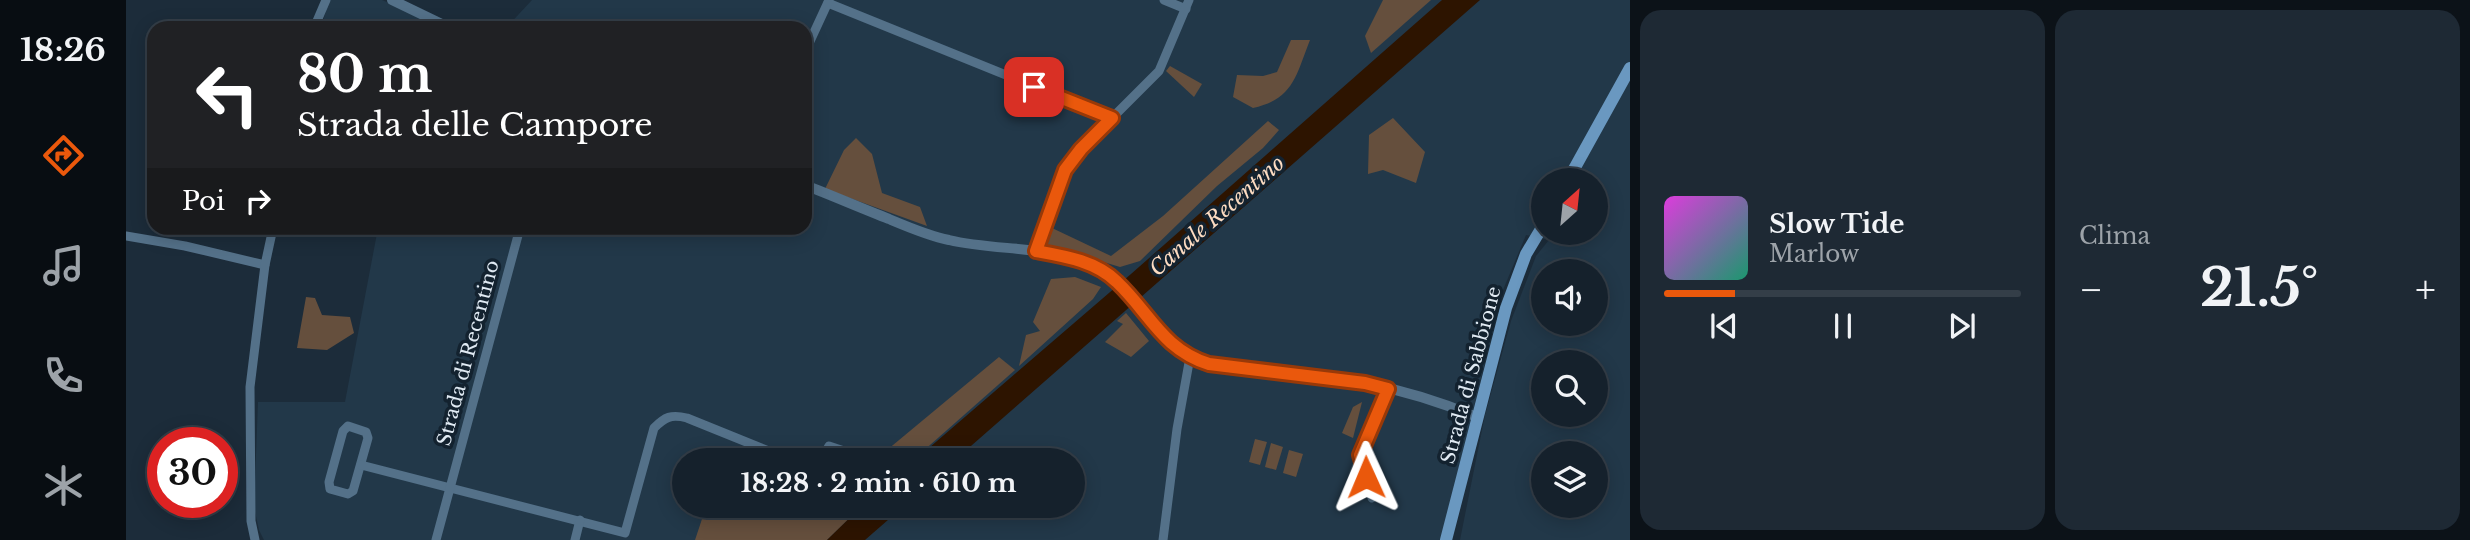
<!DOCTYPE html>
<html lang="it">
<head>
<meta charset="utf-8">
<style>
	body { margin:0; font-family:"Libre Baskerville",serif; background:#1e2934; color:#f1f3f6; height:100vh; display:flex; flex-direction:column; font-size:26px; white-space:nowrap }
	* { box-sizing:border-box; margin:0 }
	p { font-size:23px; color:#9da3a9 }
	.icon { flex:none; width:38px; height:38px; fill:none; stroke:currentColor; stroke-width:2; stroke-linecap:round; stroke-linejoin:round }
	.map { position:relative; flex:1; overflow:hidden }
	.panel { display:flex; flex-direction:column; gap:10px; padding:10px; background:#0c1218; width:840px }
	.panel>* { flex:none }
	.top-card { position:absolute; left:21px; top:21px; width:665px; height:214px; border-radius:21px; box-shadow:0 4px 18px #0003,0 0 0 2px #343e48; background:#202124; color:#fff; overflow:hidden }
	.needle { width:46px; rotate:27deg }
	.fabs { position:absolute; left:1405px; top:168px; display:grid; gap:14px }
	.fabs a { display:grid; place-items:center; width:77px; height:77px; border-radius:50%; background:#15212c; box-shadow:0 4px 18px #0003,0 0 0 2px #343e48; font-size:35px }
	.speed { position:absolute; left:21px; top:427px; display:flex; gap:14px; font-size:35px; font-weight:700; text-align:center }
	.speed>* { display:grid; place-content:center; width:91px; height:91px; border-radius:50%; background:#15212c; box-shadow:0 4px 18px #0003,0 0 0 2px #343e48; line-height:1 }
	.speed .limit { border:10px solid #d22; background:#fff; color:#111 }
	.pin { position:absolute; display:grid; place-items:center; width:60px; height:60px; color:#fff; margin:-30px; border-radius:14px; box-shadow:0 4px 10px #0006 }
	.me { position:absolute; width:77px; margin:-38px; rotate:359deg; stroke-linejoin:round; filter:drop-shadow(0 0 5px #0008) }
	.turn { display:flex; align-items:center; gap:24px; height:147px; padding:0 35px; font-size:32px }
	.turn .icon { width:91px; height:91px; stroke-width:2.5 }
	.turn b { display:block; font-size:49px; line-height:60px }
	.then { display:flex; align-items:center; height:66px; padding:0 35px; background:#0003; gap:14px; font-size:26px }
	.big { font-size:52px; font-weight:800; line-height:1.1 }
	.panel .widget { flex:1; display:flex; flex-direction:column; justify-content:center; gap:10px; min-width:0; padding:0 24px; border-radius:21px; background:#1e2934 }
	.song { display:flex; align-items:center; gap:21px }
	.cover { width:84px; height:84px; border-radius:10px; background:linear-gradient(135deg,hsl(300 70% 55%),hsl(160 70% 35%)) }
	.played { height:7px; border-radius:4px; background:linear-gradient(90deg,#ea580c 20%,#343e48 20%) }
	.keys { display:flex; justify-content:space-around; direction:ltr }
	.heat { display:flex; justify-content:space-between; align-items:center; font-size:38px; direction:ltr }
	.panel .tiles { flex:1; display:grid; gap:10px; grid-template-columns:repeat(2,1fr) }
	.trip { position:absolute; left:546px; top:448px; width:413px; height:70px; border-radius:35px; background:#15212c; box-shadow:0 4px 18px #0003,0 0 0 2px #343e48; font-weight:800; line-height:70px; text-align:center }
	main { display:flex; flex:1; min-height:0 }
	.menu { display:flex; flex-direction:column; width:126px; justify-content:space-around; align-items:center; background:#080d12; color:#9da3a9 }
	.menu .icon { width:49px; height:49px }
	.menu .on { color:#ea580c }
	.menu b { font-size:32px; color:#f1f3f6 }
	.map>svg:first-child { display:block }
</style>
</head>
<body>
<main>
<nav class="menu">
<b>18:26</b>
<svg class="icon on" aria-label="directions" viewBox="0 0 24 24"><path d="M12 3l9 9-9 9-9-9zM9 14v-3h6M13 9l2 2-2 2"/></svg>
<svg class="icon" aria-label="music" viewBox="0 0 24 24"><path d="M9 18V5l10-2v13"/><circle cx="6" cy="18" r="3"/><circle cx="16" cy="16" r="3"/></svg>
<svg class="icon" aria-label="phone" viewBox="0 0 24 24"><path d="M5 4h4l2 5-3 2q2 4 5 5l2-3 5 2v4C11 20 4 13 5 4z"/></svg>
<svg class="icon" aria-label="climate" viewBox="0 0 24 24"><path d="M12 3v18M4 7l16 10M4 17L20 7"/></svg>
</nav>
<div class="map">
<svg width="1504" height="540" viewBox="0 0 1504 540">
	<rect width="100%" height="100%" fill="#1c2c3a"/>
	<g fill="#223849" fill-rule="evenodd">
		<path d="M203 0H256L323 28H195Z"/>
		<path d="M406 0H1504V540H1334L1359 415 1385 321 1410 256 1423 240 1400 235 1377 290 1315 540H138L133 530 128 507 132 402H219L252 228H679V28H380ZM1418 180H1470V233H1418ZM1418 271H1470V324H1418ZM1418 362H1470V415H1418ZM1418 453H1470V506H1418ZM558 460H947V506H558Z"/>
	</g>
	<g fill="#654f3d">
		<path d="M1257 0H1305L1245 53 1239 36Z"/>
		<path d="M1165 40H1184C1170 75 1168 99 1127 108L1107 97 1111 75 1137 76 1151 72Z"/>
		<path d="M1044 66 1076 84 1068 97 1040 71Z"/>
		<path d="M1267 118 1299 152 1290 183 1257 170 1242 174 1243 135Z"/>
		<path d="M1142 121 1153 130 1137 148 1091 186 1014 261 994 267 951 254 918 249 926 228 985 256 1037 216Z"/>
		<path d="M730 138 746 154 756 193 794 207 801 226 699 189 718 150Z"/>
		<path d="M949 277 975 287 967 299 893 366 900 335 914 331 907 322 925 279Z"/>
		<path d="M180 297 189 298 196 315 224 317 228 333 201 350 171 348Z"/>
		<path d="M1000 313 1023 341 1005 357 979 342 997 324 991 321Z"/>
		<path d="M873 357 889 370 787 460H749Z"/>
		<path d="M1236 402 1227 438 1216 433 1227 407Z"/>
		<path d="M1129 439 1141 442 1134 465 1123 462Z"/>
		<path d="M1145 443 1157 447 1150 470 1139 467Z"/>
		<path d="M1163 450 1177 454 1170 477 1157 473Z"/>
		<path d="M601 506H736L701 540H569L577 516 595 517Z"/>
	</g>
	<g fill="#2d1400">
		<path d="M1316 0H1354L829 460H789L1005 274Z"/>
		<path d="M736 506H778L739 540H701Z"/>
	</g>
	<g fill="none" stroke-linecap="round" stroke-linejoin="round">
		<g stroke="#547189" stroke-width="9">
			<path d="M1038 0 1060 9"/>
			<path d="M702 3 986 118"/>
			<path d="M188 28 200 0"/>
			<path d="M679 52 703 0"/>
			<path d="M0 236 59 246 139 265"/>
			<path d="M910 251 939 170 955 149 1033 71 1063 0"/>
			<path d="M222 426 240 432 242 438 227 491 222 494 204 489 203 482 217 431Z"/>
			<path d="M695 460 703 446 724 453 727 460"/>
			<path d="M235 465 499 533 528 428C539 417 545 414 561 418L665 460"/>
			<path d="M1246 498 1234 455 1262 389"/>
			<path d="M129 540 125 521 124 387 139 265 147 228"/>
			<path d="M310 540 394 228"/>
			<path d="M449 540 454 520"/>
			<path d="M1037 540 1051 429 1064 357"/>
		</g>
		<g stroke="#547189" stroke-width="10">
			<path d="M266 0 324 28"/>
			<path d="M679 185C707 196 735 208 763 219 782 227 803 236 823 240 873 252 928 244 974 269 1017 292 1030 349 1080 363 1131 377 1187 373 1239 383 1275 390 1317 403 1351 417"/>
		</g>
		<g stroke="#6a98c0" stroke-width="12">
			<path d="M1442 180 1504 68"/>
			<path d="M1320 540 1380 308 1400 254 1418 224"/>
		</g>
	</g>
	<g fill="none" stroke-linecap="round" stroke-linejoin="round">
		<defs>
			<path id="route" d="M908 87 986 118 955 149 939 170 910 251C938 256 970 261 991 282 1024 313 1036 349 1083 364L1239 383 1262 389 1234 455 1240 477"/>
		</defs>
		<use href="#route" stroke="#983908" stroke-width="18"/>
		<use href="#route" stroke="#ea580c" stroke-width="12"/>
	</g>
	<g text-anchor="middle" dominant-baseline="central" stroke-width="7" stroke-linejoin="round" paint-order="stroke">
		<g font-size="19" fill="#e0eaf3" stroke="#13222f">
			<text transform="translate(342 353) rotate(-75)">Strada di Recentino</text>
			<text transform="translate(1345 375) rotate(-75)">Strada di Sabbione</text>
		</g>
		<g font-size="21" font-style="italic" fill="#fddcc2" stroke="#13222f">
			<text transform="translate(1091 216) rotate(-41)">Canale Recentino</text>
		</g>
	</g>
</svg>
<div class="fabs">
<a><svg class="needle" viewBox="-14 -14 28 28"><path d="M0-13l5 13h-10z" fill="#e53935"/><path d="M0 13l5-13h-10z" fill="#9da3a9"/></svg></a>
<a><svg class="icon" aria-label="sound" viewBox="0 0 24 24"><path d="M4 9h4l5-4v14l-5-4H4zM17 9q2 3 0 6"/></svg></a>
<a><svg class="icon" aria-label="search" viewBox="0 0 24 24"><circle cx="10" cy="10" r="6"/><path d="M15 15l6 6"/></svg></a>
<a><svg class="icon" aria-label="layers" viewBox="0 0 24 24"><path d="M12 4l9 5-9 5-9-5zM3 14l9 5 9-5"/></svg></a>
</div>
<div class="speed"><div class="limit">30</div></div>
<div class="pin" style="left:908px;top:87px;background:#d93025"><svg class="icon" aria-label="arrive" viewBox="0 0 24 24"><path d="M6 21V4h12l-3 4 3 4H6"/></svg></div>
<svg class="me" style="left:1240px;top:477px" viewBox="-20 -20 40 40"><path d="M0-17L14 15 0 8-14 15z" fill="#ea580c" stroke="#fff" stroke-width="4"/></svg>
<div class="trip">18:28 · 2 min · 610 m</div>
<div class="top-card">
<div class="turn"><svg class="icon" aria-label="left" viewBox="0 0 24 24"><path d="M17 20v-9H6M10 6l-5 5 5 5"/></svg><div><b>80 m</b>Strada delle Campore</div></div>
<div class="then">Poi<svg class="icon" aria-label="right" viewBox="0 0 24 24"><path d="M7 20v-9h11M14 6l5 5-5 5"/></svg></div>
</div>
</div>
<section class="panel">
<div class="tiles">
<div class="widget">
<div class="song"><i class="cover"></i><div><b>Slow Tide</b><p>Marlow</p></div></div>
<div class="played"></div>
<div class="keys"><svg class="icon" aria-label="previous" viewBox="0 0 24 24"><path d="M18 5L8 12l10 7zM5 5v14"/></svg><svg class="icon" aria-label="pause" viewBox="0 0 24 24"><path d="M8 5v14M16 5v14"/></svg><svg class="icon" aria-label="next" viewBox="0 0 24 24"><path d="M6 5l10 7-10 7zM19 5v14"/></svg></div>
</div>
<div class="widget"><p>Clima</p>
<div class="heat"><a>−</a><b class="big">21.5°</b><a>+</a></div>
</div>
</div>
</section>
</main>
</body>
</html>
